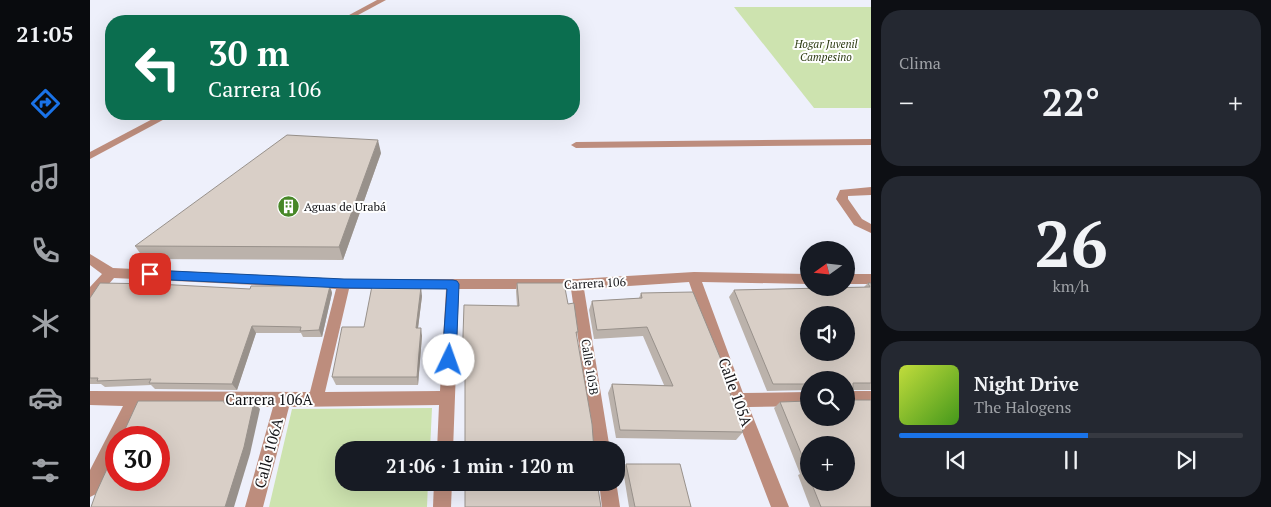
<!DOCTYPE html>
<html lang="es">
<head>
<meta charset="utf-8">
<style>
	body { margin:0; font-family:"PT Serif",serif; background:#242831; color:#f1f3f6; height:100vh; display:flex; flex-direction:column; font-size:19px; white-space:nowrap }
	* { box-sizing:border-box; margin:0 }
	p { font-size:16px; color:#9ea1a6 }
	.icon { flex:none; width:28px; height:28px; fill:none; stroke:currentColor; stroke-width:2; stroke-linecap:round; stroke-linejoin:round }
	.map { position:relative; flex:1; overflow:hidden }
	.panel { display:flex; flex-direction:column; gap:10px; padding:10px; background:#0d0f14; width:400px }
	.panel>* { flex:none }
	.top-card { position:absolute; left:15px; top:15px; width:475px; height:105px; border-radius:20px; box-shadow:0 5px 20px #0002; background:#0b6e4f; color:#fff; overflow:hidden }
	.needle { width:32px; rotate:255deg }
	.fabs { position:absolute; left:710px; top:241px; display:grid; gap:10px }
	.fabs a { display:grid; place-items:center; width:55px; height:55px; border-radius:50%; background:#171b24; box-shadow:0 5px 20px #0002; font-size:25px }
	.speed { position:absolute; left:15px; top:426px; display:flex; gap:10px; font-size:25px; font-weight:700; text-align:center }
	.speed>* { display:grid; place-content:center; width:65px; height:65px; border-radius:50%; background:#171b24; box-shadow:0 5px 20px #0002; line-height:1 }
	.speed .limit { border:8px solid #d22; background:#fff; color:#111 }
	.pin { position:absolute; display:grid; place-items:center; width:42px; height:42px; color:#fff; margin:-21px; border-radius:10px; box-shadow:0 2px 8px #0006 }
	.me { position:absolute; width:55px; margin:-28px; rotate:3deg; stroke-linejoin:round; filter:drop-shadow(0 0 4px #0008) }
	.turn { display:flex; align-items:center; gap:18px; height:105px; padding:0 20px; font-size:22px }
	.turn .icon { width:65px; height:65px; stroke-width:2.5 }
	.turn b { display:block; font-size:35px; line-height:42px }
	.big { font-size:38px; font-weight:800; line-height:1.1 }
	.panel .widget { flex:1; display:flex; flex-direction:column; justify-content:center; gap:8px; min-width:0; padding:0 18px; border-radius:20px; background:#242831 }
	.panel .dial { align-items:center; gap:0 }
	.dial b { font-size:65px; line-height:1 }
	.song { display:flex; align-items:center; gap:15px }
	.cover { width:60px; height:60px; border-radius:8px; background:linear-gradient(135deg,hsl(70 70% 55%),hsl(100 70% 35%)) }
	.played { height:5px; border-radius:2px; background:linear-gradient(90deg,#1a73e8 55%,#363941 55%) }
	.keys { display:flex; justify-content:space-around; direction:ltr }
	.heat { display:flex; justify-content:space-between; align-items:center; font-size:28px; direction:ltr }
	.trip { position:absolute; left:245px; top:441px; width:290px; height:50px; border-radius:20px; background:#171b24; box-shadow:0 5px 20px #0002; font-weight:800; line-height:50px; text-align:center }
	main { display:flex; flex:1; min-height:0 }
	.tabs { display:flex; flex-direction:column; width:90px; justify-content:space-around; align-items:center; background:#090b0e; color:#9ea1a6 }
	.tabs .icon { width:35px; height:35px }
	.tabs .selected { color:#1a73e8 }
	.tabs b { font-size:22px; color:#f1f3f6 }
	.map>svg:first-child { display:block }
</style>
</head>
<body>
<main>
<nav class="tabs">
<b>21:05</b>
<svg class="icon selected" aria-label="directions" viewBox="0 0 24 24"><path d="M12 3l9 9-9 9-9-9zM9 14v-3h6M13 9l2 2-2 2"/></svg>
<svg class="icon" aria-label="music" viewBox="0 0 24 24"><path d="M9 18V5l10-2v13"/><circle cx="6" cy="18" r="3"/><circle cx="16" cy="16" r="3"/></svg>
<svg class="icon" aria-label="phone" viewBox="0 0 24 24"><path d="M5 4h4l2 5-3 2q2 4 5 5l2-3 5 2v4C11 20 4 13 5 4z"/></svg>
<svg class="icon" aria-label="climate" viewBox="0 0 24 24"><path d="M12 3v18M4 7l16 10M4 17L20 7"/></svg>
<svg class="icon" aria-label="car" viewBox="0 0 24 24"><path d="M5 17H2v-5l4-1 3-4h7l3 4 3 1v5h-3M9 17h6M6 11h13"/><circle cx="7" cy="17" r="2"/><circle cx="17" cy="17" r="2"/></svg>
<svg class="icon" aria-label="filters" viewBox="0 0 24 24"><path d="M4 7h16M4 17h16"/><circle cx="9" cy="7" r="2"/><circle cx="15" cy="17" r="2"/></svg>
</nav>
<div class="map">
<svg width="781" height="507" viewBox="0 0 781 507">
	<rect width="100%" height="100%" fill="#eef0fb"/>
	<g fill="#cde3af">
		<path d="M644 7H781V108H724Z"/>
		<path d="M342 408 340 450H254V482L338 483 337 507H179L202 409Z"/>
	</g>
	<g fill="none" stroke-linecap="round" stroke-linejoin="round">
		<g fill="#bd8d7d" fill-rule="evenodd">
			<path d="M287 0H296L257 21H248Z"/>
			<path d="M72 114H84L0 159V152Z"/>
			<path d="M781 139V145L486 148 481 145 486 142Z"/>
			<path d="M781 187V195L758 196V199L772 219 781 224V233L764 225 746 199 750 190Z"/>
			<path d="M0 254 23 268 254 279H487L604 272 719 274V284L612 282 653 393 719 392V406L659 407 699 507H681L640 400 599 282 494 289 520 450H504L481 289H369L363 450H347L349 405 199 407 173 507H155L183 407 49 406 34 438H26V453L6 494 0 497V470L33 406 0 405V391L220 392 246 289 24 278 5 300 0 301V287L12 274 0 265ZM259 289H356L350 391 235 392Z"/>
			<rect x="756" y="274" width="25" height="10"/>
			<rect x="756" y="391" width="25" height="14"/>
			<path d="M526 481 530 507H512L509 482H526Z"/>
			<path d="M344 482H362L361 507H343Z"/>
		</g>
	</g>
	<g fill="#bbb2ab" fill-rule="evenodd">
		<path d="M291 153 253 260 54 259 45 246Z"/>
		<path d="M427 283 478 304 488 332 487 337 375 373H372V366L427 306 426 291Z"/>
		<path d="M778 283H781V390H763V400L781 507H720L708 475 710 474 684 408 690 402 719 418 756 380H719V390L677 391 639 297 644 290 774 287ZM719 445 756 482H719Z"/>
		<path d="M240 286 242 293 232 337H213L211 333H166L147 390 65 389 61 385 15 387 11 384H0V298L160 289Z"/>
		<path d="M551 293 632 362 630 364 653 432 646 440 526 438 518 393 522 384 574 385 553 336 504 339 499 310 502 301 549 298Z"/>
		<path d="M332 296 328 328 332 336 328 385H246L242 377Z"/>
		<path d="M536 464 601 507H539L533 470Z"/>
	</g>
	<g fill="#98918b">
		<path d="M288 140 291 153 253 260 249 247Z"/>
		<path d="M240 286 242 293 232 337 229 330Z"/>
		<path d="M331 287 332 296 327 336 326 328Z"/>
		<path d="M162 326 166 333 147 390 142 384Z"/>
		<path d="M331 328 332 336 328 385 327 377Z"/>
		<path d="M164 402 170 409 160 454 144 507H135Z"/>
	</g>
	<g fill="#d9cfc7" stroke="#98918b" fill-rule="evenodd">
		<path d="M197 135 288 140 249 247 45 246Z"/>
		<path d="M10 283 67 284 160 289 161 286H240L229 330 210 331 211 327 162 326 142 384 59 383 61 379 7 381 8 378H0V298Z"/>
		<path d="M427 283H474L478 304 484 303 488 332H486L502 424 504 450H375V366H372L374 305 429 306Z"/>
		<path d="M778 283H781V383H763V400H781V507H731L721 482H756V445H719V476L716 470H718L690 402 719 401V418H756V380H719V384H683L644 290 780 287ZM719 315H756V352H719Z"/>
		<path d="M282 286 331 287 326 328H331L327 377H242L252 327H274Z"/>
		<path d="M603 292 632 362 630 363 653 432 530 430 522 384 583 386 557 327 507 330 502 301 552 298 551 293Z"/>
		<path d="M48 401H134V403L164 402 154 447 135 507H1L6 493 26 449V480H69V438H31Z"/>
		<path d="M536 464H590L601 507H545Z"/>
		<path d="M375 482H507L511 507H375Z"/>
	</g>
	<path fill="#1a73e8" stroke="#114b97" d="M60 270 254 279 363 280 367 281 369 284 366 360 364 364 359 366 354 364 352 360 357 289 254 288 60 279 56 278 54 274 56 271Z"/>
	<defs>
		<symbol id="building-disc" viewBox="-11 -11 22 22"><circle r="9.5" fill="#478727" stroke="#fefefe"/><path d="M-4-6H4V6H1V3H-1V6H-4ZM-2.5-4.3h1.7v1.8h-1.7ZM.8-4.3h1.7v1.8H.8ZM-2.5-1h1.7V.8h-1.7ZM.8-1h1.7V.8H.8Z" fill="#fff"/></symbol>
	</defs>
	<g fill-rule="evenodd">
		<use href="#building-disc" x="186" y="194" width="25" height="25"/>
	</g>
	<g text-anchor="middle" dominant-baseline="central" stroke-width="4" stroke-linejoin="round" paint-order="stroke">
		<g font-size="11" font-style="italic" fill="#2d3c13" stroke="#fefefe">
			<text x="736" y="44">Hogar Juvenil<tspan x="736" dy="13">Campesino</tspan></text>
		</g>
		<g font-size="12" fill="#121317" stroke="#fefefe" text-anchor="start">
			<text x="214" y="206">Aguas de Urabá</text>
		</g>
		<g font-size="12" fill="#121317" stroke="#fefefe">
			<text transform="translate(505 283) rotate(-3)">Carrera 106</text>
			<text transform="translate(500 367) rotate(81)">Calle 105B</text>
		</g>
		<g font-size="15" fill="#121317" stroke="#fefefe">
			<text transform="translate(646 392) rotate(70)">Calle 105A</text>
			<text x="179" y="399">Carrera 106A</text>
			<text transform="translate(178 453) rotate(-75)">Calle 106A</text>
		</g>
	</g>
</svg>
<div class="fabs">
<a><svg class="needle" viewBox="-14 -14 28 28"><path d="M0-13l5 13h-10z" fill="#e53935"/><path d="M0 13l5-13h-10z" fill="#9ea1a6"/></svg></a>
<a><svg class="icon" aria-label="sound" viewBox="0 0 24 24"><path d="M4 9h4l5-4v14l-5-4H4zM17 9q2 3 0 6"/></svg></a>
<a><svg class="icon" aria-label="search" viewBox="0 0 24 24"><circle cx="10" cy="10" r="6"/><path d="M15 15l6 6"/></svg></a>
<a>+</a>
</div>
<div class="speed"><div class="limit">30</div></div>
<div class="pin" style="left:60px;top:274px;background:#d93025"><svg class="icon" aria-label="arrive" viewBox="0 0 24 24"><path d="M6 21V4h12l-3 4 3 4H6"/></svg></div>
<svg class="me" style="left:359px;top:360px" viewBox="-20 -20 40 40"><circle r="19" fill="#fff"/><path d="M0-13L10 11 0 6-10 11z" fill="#1a73e8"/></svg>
<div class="trip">21:06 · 1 min · 120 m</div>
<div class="top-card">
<div class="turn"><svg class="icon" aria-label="left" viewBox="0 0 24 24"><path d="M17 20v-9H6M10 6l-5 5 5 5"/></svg><div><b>30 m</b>Carrera 106</div></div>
</div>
</div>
<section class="panel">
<div class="widget"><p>Clima</p>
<div class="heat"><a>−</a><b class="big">22°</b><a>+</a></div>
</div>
<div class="widget dial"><b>26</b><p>km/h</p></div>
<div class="widget">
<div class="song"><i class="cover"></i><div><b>Night Drive</b><p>The Halogens</p></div></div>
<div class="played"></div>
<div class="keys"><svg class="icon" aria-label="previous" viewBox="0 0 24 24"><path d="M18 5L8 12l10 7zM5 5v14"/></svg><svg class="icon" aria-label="pause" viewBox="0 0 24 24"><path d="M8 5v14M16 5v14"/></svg><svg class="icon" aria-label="next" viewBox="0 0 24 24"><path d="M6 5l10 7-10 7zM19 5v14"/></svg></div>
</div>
</section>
</main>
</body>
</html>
